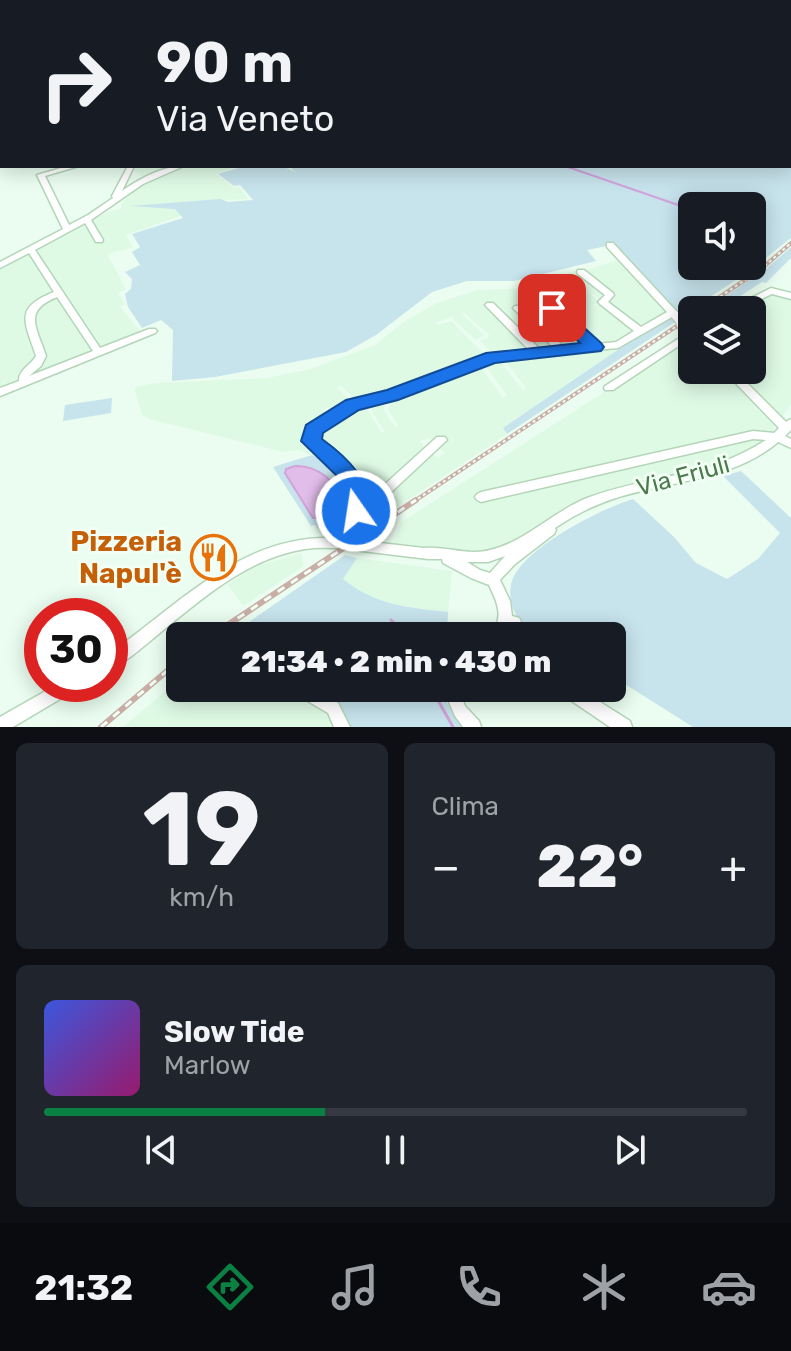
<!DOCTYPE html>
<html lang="it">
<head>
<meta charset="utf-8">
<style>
	body { margin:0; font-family:Rubik,sans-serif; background:#20242c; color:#f1f3f6; height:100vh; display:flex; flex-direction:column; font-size:30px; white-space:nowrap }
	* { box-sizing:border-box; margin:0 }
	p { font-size:26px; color:#9ea1a6 }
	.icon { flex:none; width:44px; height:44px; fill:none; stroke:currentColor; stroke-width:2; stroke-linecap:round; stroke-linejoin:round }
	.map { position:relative; height:727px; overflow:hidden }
	.drawer { display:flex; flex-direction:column; gap:16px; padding:16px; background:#0d0f14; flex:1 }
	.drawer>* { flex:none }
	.guide { position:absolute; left:0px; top:0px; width:792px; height:168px; box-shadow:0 4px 20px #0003; background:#171b24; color:#f1f3f6; overflow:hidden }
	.controls { position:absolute; left:678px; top:192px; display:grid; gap:16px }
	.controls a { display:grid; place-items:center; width:88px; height:88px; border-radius:12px; background:#171b24; box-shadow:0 4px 20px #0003; font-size:40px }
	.speed { position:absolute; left:24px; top:598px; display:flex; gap:16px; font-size:40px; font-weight:700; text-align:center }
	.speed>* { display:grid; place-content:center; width:104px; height:104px; border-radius:50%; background:#171b24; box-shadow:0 4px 20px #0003; line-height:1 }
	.speed .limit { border:12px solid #d22; background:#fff; color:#111 }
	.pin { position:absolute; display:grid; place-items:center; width:68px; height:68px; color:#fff; margin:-34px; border-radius:16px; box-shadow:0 4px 12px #0006 }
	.me { position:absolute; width:88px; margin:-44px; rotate:347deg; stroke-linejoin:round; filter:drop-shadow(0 0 6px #0008) }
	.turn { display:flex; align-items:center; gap:28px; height:168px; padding:0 24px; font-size:36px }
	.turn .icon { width:104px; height:104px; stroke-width:2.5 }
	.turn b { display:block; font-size:56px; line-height:68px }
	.big { font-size:60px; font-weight:800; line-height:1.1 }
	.drawer .card { flex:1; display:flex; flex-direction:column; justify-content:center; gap:12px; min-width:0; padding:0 28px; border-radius:12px; background:#20242c }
	.drawer .dial { align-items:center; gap:0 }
	.dial b { font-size:104px; line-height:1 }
	.song { display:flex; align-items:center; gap:24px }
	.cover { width:96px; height:96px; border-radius:12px; background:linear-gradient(135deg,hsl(230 70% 55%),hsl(320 70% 35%)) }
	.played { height:8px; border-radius:4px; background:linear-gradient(90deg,#0b8043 40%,#363941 40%) }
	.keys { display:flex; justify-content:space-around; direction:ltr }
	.heat { display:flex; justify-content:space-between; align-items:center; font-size:44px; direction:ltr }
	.drawer .tiles { flex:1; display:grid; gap:16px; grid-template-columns:1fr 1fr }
	.card:last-child { grid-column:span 2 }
	.trip { position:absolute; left:166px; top:622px; width:460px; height:80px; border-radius:12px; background:#171b24; box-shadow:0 4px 20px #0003; font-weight:800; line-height:80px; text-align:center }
	.tabs { display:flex; height:128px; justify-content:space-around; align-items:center; background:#090b0e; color:#9ea1a6 }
	.tabs .icon { width:56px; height:56px }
	.tabs .selected { color:#0b8043 }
	.tabs b { font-size:36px; color:#f1f3f6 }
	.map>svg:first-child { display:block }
</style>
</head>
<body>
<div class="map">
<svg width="791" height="727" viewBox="0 0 791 727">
	<rect width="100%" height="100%" fill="#eafdf0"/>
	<g fill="#defae5">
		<path d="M136 166H236L216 174 234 188 239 187 248 199 226 200 126 235 133 247 107 254 126 289 118 293 125 304 120 307 141 332 100 348 98 352 0 392V266L28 252 56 285 35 249 102 215 121 208V204L137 187 148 179 134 171Z"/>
		<path d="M618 260 666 313 640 330 606 302 614 297 583 271Z"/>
		<path d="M574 271 608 294 601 300 584 288 600 302 589 307 602 303 637 331 615 343 595 345 552 306 550 307 590 345 494 354 480 341 490 336 464 313 462 314 485 336 475 340 451 317 436 323 438 325 451 321 485 355 419 379 392 392 356 400 341 386 337 387 351 402 332 411 329 407 323 410 328 416 321 420 312 418 316 424 303 428 308 443 317 452 314 456 299 450 283 452 149 419 142 414 135 391V387L156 383 267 378 311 369 375 345 405 321 437 303 477 290 528 288 569 276 568 273Z"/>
		<path d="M772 292 791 299V404L782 417 731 370H752V310H737Z"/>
		<path d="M690 337 692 370H723L774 421V430L765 447 743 459 606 496 496 554 393 548 400 523Z"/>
		<path d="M622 347 503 428 507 434 351 538 349 536 347 532 375 507 397 495 394 492 385 497 430 452 438 458 445 453 437 446 444 440 441 436 432 442 429 438 420 441 425 449 365 502 355 477 342 457 318 443 316 431 344 412 364 404 382 433 384 431 367 403 384 400V410L395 427H399L388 410 391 399 459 370 480 366 503 398 507 395 483 363 498 359 523 390 526 388 502 357Z"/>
		<path d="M301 553 304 566 243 606 227 584 255 567Z"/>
		<path d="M357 558 452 571 448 612 386 604 363 595 343 579Z"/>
		<path d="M180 679V688H283L327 711 333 727H123Z"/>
	</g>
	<g fill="#c7e3ec" fill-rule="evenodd">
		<path d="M791 125V238L748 272 681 316 612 245 587 250 596 261 514 281H467L432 292 376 335 346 352 215 377 172 381 173 330 161 320 142 328 128 307 125 294 131 289 132 279 125 272 140 265 132 252 140 247 132 234 183 218 175 209 131 206 220 199 228 202 253 200 240 185 234 186 218 174C241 167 273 158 296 173L289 166H790ZM692 206H752V266H692Z"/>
		<path d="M791 247V258L766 283 762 282 719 310H705L766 269Z"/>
		<path d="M671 317 675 322 507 434 503 428 622 347Z"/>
		<path d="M112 398 111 413 63 421 65 405Z"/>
		<path d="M312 455C336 465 342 477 350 501L345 514 320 531 315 525 311 526 273 467ZM313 468 338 491 333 504 285 475 286 469Z"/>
		<path d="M741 471 791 518V727H693L612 676V636H529C519 620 507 606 511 585 517 551 600 509 633 499L674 537 696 563 727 579 758 559 780 533 723 476Z"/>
		<path d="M345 555 357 558 343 579C377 606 406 607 448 612L447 636H229Z"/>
		<path d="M319 688H438L462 727H350L341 706Z"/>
	</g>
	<path fill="#e1bde9" stroke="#d1a3db" stroke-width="2" d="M295 466C316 465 341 482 339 504H333L322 517 313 518 285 473 286 469Z"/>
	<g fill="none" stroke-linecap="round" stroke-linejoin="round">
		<g stroke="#d1a3db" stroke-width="2">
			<path d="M565 166 684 207 714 202 734 206"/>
			<path d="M752 214 758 217"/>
		</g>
		<g stroke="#d1a3db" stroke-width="3">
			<path d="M391 620 409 636"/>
			<path d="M431 688 453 727"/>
		</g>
		<defs>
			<g id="minor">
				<rect x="790" y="19" width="1" height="2"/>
				<rect x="0" y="24" width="2" height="2"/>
				<rect x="0" y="37" width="2" height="2"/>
				<rect x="0" y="53" width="2" height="4"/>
				<path d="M68 166H79L45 176 69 225 88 215 113 198 112 196 128 166H134L122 191C139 179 163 166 184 166L143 184 91 220 103 240 102 242H96L85 223 35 250 100 348 149 329H155L157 331 155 333 0 396V388L19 381C19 369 31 365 36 356 25 322 13 308 54 292L29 253 0 268V262L63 229 37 175ZM57 297 93 351 29 376 41 366 46 356C37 328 22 311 57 297Z"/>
				<path d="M607 243H613L678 313 680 315 678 317H672L618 348 498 359 465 369 395 398 358 407 321 429 317 439C336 459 365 473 363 504L437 437H445L447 440 371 511 361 515 356 524 343 538 348 539 349 542 354 540 424 548C446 546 468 556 490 550 525 542 554 511 587 498 631 481 678 478 722 462 738 456 752 449 766 440L753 439 481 502 477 500 475 497 477 494 481 492 753 431 774 433 779 428 723 370H734L786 422 791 419V430L785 436 791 439V448L778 442C734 480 669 481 616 498 594 505 574 515 555 528L556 530 554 534 515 564 500 580 510 601 512 616 519 618 528 636H514L509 627 504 636H488C490 632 494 629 496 625 503 612 494 596 489 585L471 578 443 563 442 559H428L354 550 349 549 348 546 343 548C331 548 317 547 305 549 248 558 204 597 161 632 145 645 128 661 110 669V653C177 606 240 537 328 538 334 529 345 523 349 514 364 483 325 461 307 443L305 440 312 424 351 401 388 392 457 365 494 354 529 350 487 307 485 305 487 303H493L540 349 554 348 515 310 513 308 515 306H521L564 347 587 345 549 310 547 308 549 306H555L597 344 616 342 634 331 600 304 598 302 605 295 578 274 577 272 578 270H584L613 293 614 295 608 302 641 327 667 312 607 247ZM505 556 490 573 480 570 467 562H488Z"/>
				<path d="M771 288 791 293V299L772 294 739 310H727Z"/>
				<path d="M692 330V337L613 390H605L604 388 605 386Z"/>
				<path d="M58 684H79L77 689 13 727H0V717Z"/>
				<path d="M292 688H313L338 703 350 727H334L328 713 294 693Z"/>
				<path d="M443 688H458L465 706 479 721 481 727H463L455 716Z"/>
				<path d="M558 688H578L630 721 632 727H610L560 693Z"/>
			</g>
		</defs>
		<use href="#minor" stroke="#b4d5b8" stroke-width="3"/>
		<use href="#minor" fill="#fff" fill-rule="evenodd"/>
		<defs>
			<g id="rail-far1">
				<path d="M700 310 760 270 791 243"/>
				<path d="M413 502 692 316"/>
			</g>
			<g id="rail">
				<path d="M211 636 416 500"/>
				<path d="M101 727 180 660"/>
			</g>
		</defs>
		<use href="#rail-far1" stroke="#c9aea7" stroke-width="4"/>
		<use href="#rail" stroke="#c9aea7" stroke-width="6"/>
		<use href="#rail-far1" stroke="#f2fff5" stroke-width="2" stroke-dasharray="3" stroke-linecap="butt"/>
		<use href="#rail" stroke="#f2fff5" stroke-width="3" stroke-dasharray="8" stroke-linecap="butt"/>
		<defs>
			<path id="minor-bridge-far1" d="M675 315 684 326"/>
			<path id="minor-bridge" d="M682 324 688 331"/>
		</defs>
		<use href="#minor-bridge-far1" stroke="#b4d5b8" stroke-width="10" stroke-linecap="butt"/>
		<use href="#minor-bridge" stroke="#b4d5b8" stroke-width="14" stroke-linecap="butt"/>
		<use href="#minor-bridge-far1" stroke="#fff" stroke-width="8"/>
		<use href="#minor-bridge" stroke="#fff" stroke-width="11"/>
	</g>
	<path fill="#1a73e8" stroke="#114b97" stroke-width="2" d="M552 303 558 304 601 343 604 347 601 351 495 363 398 400 359 410 323 433 322 439C344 455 380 486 364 518L356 520 348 518 338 477 301 441 306 425 346 400 387 390 486 353 580 343 544 308Z"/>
	<defs>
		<symbol id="restaurant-ring" viewBox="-11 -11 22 22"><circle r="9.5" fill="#f2fff5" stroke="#e8710a" stroke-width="1.5"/><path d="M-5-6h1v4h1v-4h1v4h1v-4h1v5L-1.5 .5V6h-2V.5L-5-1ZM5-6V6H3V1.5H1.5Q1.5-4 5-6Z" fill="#e8710a"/></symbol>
	</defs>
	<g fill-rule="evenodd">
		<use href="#restaurant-ring" x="188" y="532" width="51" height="51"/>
	</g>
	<g text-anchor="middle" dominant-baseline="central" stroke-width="6" stroke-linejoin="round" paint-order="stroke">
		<g font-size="24" fill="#4c7a4d" stroke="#f2fff5">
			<text transform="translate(683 476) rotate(-15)">Via Friuli</text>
		</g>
		<g font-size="28" font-weight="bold" fill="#c56008" stroke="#f2fff5" text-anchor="end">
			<text x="182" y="541">Pizzeria<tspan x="182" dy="32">Napul'è</tspan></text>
		</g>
	</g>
</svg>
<div class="controls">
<a><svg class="icon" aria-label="sound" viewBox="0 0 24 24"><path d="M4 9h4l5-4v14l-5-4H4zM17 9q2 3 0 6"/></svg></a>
<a><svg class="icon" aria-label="layers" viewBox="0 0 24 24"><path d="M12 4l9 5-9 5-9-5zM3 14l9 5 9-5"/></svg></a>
</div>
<div class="speed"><div class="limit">30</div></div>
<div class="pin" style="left:552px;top:308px;background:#d93025"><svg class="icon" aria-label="arrive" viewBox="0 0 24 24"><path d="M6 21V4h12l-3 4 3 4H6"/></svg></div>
<svg class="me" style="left:356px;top:511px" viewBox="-20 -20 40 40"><circle r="17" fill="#1a73e8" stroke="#fff" stroke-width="3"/><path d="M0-11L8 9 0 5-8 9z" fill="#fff"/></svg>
<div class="trip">21:34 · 2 min · 430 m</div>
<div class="guide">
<div class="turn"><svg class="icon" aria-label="right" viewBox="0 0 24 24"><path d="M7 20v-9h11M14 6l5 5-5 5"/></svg><div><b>90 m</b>Via Veneto</div></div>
</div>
</div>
<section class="drawer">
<div class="tiles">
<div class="card dial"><b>19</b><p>km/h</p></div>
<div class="card"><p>Clima</p>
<div class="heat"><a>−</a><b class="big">22°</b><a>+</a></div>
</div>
<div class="card">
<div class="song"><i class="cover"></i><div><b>Slow Tide</b><p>Marlow</p></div></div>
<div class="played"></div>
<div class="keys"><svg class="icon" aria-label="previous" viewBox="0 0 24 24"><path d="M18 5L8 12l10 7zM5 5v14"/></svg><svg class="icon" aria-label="pause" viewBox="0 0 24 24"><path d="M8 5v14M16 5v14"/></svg><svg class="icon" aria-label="next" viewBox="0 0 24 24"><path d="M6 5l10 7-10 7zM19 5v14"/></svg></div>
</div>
</div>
</section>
<nav class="tabs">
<b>21:32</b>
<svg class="icon selected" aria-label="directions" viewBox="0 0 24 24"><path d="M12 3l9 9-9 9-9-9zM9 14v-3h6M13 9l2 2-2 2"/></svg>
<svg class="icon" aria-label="music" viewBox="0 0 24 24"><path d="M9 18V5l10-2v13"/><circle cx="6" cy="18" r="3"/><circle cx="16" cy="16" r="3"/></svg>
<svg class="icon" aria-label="phone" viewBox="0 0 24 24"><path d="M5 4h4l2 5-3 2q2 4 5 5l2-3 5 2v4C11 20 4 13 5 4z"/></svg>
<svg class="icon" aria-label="climate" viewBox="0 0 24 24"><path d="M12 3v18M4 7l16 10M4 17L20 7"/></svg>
<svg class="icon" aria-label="car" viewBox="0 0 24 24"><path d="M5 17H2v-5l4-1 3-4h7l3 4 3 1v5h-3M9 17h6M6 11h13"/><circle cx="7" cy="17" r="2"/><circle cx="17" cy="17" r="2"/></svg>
</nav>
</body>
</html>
